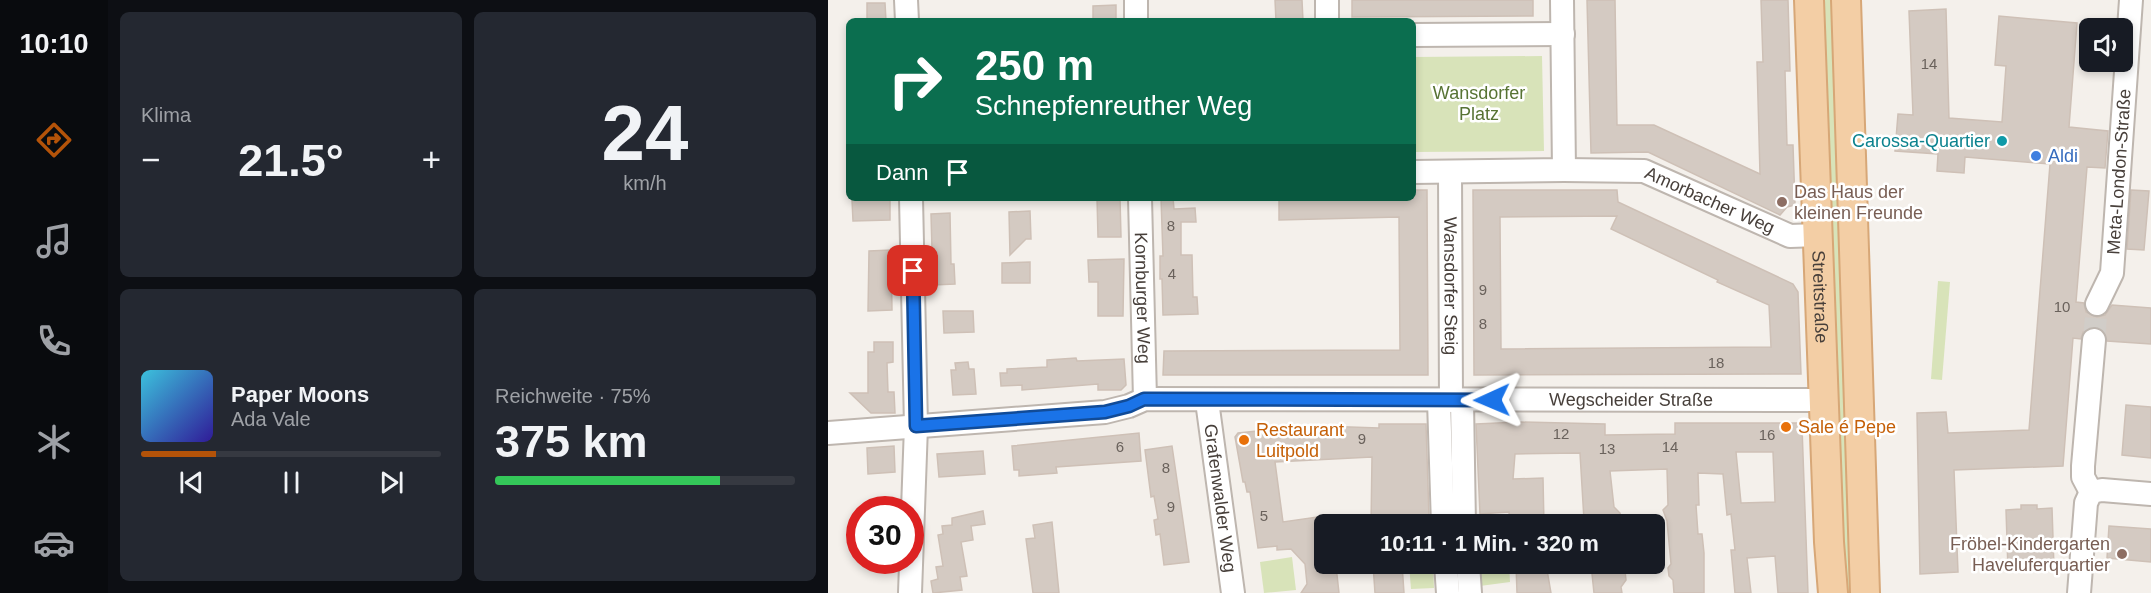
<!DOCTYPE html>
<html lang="de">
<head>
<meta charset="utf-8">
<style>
	body { margin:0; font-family:Arial,sans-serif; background:#242831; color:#f1f3f6; height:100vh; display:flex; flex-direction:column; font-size:22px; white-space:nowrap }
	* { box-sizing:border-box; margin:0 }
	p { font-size:20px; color:#9ea1a6 }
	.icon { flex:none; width:33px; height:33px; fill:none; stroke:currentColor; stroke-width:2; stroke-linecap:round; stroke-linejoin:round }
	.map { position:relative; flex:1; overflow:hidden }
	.details { display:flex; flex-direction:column; gap:12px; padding:12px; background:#0d0f14; width:720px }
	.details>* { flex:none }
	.guide { position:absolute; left:18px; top:18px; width:570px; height:183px; border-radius:9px; box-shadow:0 3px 9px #0003; background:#0b6e4f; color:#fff; overflow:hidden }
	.buttons { position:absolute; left:1251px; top:18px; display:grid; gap:12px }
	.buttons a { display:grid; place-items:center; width:54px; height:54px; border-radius:9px; background:#171b24; box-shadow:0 3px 9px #0003; font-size:30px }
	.speed { position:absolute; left:18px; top:496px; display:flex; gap:12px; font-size:30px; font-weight:700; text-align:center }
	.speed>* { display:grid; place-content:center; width:78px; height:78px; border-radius:50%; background:#171b24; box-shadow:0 3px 9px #0003; line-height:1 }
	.speed .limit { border:9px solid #d22; background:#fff; color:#111 }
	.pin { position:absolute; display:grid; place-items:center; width:51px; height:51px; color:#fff; margin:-26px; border-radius:12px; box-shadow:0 3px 9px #0006 }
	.me { position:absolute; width:66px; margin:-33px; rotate:269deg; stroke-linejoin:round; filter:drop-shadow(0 0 4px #0008) }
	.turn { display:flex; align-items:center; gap:21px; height:126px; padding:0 30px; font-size:27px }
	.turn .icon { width:78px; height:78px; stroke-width:2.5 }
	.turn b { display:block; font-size:42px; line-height:51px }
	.then { display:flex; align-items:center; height:57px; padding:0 30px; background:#0003; gap:12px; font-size:22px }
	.big { font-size:45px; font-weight:700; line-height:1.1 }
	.details .widget { flex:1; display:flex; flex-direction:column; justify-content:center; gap:9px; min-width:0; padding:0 21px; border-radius:9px; background:#242831 }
	.details .dial { align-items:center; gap:0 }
	.dial b { font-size:78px; line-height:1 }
	.song { display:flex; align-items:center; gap:18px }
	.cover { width:72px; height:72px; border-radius:9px; background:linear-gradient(135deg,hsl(190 70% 55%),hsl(250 70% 35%)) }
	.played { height:6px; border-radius:3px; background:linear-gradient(90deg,#b45309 25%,#363941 25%) }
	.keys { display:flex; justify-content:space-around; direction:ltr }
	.heat { display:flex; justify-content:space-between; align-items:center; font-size:33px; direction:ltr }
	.charge { height:9px; border-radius:4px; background:linear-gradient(90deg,#34c759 75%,#363941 0) }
	.details .tiles { flex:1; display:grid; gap:12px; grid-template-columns:repeat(2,1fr) }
	.trip { position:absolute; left:486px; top:514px; width:351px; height:60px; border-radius:9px; background:#171b24; box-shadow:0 3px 9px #0003; font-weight:700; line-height:60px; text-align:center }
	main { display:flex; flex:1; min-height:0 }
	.menu { display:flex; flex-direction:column; width:108px; justify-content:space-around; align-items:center; background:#090b0e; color:#9ea1a6 }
	.menu .icon { width:42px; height:42px }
	.menu .current { color:#b45309 }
	.menu b { font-size:27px; color:#f1f3f6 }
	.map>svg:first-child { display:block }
</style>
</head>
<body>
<main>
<nav class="menu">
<b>10:10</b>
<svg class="icon current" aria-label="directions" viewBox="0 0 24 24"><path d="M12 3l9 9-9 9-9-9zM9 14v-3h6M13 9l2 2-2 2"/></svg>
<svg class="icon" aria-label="music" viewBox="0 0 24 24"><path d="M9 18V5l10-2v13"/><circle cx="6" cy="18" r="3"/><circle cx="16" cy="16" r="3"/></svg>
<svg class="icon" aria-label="phone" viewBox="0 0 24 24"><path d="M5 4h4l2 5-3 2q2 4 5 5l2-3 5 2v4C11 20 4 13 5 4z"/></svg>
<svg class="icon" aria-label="climate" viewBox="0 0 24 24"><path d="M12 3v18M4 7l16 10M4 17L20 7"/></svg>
<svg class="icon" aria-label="car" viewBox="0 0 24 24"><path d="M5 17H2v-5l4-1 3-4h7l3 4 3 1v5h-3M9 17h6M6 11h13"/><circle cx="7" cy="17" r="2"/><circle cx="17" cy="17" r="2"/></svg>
</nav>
<section class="details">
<div class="tiles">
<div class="widget"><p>Klima</p>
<div class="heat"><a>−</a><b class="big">21.5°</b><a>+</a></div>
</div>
<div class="widget dial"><b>24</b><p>km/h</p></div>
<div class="widget">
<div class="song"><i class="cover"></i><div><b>Paper Moons</b><p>Ada Vale</p></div></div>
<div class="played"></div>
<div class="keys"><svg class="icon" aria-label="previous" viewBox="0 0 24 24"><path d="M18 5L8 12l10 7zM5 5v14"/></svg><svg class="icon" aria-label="pause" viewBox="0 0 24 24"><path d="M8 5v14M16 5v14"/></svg><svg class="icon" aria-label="next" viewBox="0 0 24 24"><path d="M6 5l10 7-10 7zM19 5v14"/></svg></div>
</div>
<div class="widget"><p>Reichweite · 75%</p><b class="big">375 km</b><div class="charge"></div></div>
</div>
</section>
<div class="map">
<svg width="1323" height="593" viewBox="0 0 1323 593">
	<rect width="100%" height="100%" fill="#f4f0eb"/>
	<g fill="#d8e3b9">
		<path d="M990 0H1008L1028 593H1016Z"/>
		<path d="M714 56 716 151 585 152V57Z"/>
		<path d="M1110 281 1122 282 1114 380 1103 379Z"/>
		<path d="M464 557 468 590 436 593 432 562Z"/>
		<path d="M581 564H605L606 588 583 589Z"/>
		<path d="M649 564H681L682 582 652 586Z"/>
	</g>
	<g fill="#d4cac2" stroke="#cec0b6" stroke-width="1.5" fill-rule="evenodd">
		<path d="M447 0H474L475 21H448Z"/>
		<path d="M524 0H705V16L524 17Z"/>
		<path d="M759 0H787L789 125H826L932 174 929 62H935L933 0H960L962 71H957L959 145H965L967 205 959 207 952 215 820 152 763 153Z"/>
		<path d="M39 3H57L58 21H39Z"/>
		<path d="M288 5V21H265V6Z"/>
		<path d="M1118 9 1121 118 1174 122 1178 66 1167 65 1171 16 1249 23 1241 127 1280 131 1277 168 1259 167 1248 302 1256 303 1258 312 1269 317 1277 315 1284 305 1323 308V344L1279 341 1274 329 1267 327 1255 332 1253 339 1245 338 1235 466 1126 470 1130 572 1092 574 1089 413 1118 412 1120 433 1201 430 1222 164 1137 157 1136 173 1109 171 1110 154 1067 151 1070 114 1085 115 1081 11Z"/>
		<path d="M585 190H599L600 375H335L336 351 572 350 571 217 451 220V198H585Z"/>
		<path d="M645 190H789L790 202 965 284 970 292 973 374 646 375ZM789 216 783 229 890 280 889 282 941 305 943 347 673 349 672 217Z"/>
		<path d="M1303 190 1321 191 1316 250 1299 249Z"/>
		<path d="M47 198H62V220L25 221 24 200Z"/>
		<path d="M269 198H292L293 237H270Z"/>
		<path d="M333 198H345L346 209 367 208 368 222H353V255H364L365 297H369L370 314 335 315 334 279H332V256H335Z"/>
		<path d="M202 211 203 239H198L182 255 181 212Z"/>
		<path d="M122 213 123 264H126L127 284 105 285 103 214Z"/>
		<path d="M63 250 64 310 40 311 41 251Z"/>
		<path d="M296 259 295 316H270V282H261L260 260Z"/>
		<path d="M202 262V283H174V263Z"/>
		<path d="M115 311H145L146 332 116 333Z"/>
		<path d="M46 342H65V362L59 363 60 392H66L67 413H43L22 393H40V352H46Z"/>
		<path d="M248 358 249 361 296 359 298 385 293 390H270V384L194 390V385L173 386 172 373H179V369L219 367V360Z"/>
		<path d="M140 362 141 369H146L148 394 125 395 123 370H128L127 363Z"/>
		<path d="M1298 405 1323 407V458L1294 455Z"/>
		<path d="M692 422 777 424V435L847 434V423H971L974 427 980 593H950L947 556 919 558 923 593H907L903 550H907L903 514 899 515 895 474 870 473 871 505H868L870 534H874L876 553V593H846L845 580 841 576 840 568 843 564 839 521 835 510 840 505 839 469 782 471 786 507 792 513 794 525H759V520H756L752 453 687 454 685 479 715 478 716 525H682L681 512 652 514 648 424ZM908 452H945L947 502 913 503Z"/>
		<path d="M551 424H598L601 517 571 519 572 525H543L544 457 447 462 455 522 496 516V564H506L509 575 511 593H473L479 584 477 564 463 549 449 550V546L430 548 422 492H419L417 482H415L407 437 410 433 459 428 460 431 495 429 494 426 551 428Z"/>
		<path d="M311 433 313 461 228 467 229 473 191 476V470H186L184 446Z"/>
		<path d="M66 446 67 472 40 474 39 448Z"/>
		<path d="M344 446 361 562 336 565 332 534 328 535 326 520 330 519 326 496 323 497 317 450Z"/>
		<path d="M155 451 157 474 111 477 109 454Z"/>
		<path d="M1193 505H1209V509L1224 508 1226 568 1180 570 1178 510 1193 509Z"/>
		<path d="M155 511 157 524 143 526 145 540 133 542 139 576 132 577 134 590 105 593 103 581 110 579 108 567 115 566 110 535 115 534 114 526 124 525V518Z"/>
		<path d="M224 522 231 593H205L198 539 207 538 205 525Z"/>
		<path d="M1281 526 1323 529V562L1279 558Z"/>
		<path d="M545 564H574L576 593H547Z"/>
		<path d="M688 564H718L723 593H689Z"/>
		<path d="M763 564H793L797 571 798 580 793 587 794 593H766Z"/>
	</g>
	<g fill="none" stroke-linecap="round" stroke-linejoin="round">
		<path stroke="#d1cdc8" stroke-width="22" stroke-dasharray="22 11" stroke-linecap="butt" d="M1266 340 1269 304"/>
		<defs>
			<g id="minor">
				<path d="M78 0 79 21"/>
				<path d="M308 0V21"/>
				<path d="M499 0V21"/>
				<path d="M585 35 735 34"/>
				<path id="s1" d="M736 170 816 171 962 236 990 235"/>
				<path d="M585 172 736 170 734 0"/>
				<path id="s2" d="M622 172 623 401"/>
				<path id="s3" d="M312 198 317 399"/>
				<path id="s4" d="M1269 304 1284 273 1303 0"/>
				<path id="s5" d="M379 401 405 593"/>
				<path d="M611 401 615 525"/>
				<path d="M634 401 636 525"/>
				<path id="s6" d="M0 433 277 412 301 406 317 399 995 400"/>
				<path d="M1263 492 1255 477V466L1266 340"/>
				<path d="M618 564 620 593"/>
				<path d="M640 564 642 593"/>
				<path d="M82 593 88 426 83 198"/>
				<path d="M1251 593 1258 503 1263 492 1274 490 1323 494"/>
			</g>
			<g id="major">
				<path id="s7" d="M981 0 1001 542 1005 593"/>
				<path d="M1018 0 1037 593"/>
			</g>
		</defs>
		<use href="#minor" stroke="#beb6af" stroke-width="26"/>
		<use href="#major" stroke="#d7a777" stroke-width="32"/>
		<use href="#minor" stroke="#fff" stroke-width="22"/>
		<use href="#major" stroke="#f3cea5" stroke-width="28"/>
	</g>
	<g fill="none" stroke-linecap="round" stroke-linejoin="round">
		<defs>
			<path id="route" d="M85 271 88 426 277 412 301 406 316 399 664 400"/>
		</defs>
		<use href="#route" stroke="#114b97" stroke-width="15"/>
		<use href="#route" stroke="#1a73e8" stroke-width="10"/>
	</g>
	<circle fill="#0f9aa8" stroke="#fff" stroke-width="2" cx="1174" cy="141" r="6"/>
	<circle fill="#3f7fe0" stroke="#fff" stroke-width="2" cx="1208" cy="156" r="6"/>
	<g fill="#8d6e63" stroke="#fff" stroke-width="2">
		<circle cx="954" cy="202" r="6"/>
		<circle cx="1294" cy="554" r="6"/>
	</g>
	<g fill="#e8710a" stroke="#fff" stroke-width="2">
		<circle cx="958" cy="427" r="6"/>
		<circle cx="416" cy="440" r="6"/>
	</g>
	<g text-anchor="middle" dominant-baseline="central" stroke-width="5" stroke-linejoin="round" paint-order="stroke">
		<g font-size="15" fill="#6a625c">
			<text x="1101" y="63">14</text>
			<text x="343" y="225">8</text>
			<text x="344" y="273">4</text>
			<text x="655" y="289">9</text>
			<text x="1234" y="306">10</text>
			<text x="655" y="323">8</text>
			<text x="888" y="362">18</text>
			<text x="733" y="433">12</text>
			<text x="939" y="434">16</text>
			<text x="534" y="438">9</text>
			<text x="292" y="446">6</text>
			<text x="842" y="446">14</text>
			<text x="779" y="448">13</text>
			<text x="338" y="467">8</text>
			<text x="343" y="506">9</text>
			<text x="436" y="515">5</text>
		</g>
		<g font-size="18" fill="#577333" stroke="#fff">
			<text x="651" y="93">Wansdorfer<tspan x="651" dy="21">Platz</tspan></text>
		</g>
		<g font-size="18" fill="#0d838f" stroke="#fff" text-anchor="end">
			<text x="1162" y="141">Carossa-Quartier</text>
		</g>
		<g font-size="18" fill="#366cbe" stroke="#fff" text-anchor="start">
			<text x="1220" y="156">Aldi</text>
		</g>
		<g font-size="18" fill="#473f3a" stroke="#fff">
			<text stroke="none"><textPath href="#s4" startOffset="136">Meta-London-Straße</textPath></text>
			<text stroke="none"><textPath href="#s1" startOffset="152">Amorbacher Weg</textPath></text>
			<text stroke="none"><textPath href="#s2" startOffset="114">Wansdorfer Steig</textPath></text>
			<text stroke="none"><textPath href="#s7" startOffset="297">Streitstraße</textPath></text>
			<text stroke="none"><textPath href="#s3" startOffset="100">Kornburger Weg</textPath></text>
			<text stroke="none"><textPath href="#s6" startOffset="806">Wegscheider Straße</textPath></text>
			<text stroke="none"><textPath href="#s5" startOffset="98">Grafenwalder Weg</textPath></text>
		</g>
		<g font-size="18" fill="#785e54" stroke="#fff" text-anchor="start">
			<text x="966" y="192">Das Haus der<tspan x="966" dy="21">kleinen Freunde</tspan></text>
			<text x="1282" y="544" text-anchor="end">Fröbel-Kindergarten<tspan x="1282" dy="21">Haveluferquartier</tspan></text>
		</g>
		<g font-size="18" fill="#c56008" stroke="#fff" text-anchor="start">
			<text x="970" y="427">Sale é Pepe</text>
			<text x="428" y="430">Restaurant<tspan x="428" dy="21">Luitpold</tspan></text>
		</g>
	</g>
</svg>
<div class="buttons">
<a><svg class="icon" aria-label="sound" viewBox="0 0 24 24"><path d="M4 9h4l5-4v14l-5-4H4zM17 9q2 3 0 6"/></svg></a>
</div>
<div class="speed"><div class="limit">30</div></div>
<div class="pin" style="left:85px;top:271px;background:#d93025"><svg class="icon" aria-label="arrive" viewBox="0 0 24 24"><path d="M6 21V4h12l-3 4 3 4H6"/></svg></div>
<svg class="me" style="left:664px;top:400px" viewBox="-20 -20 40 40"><path d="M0-17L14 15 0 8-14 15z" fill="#1a73e8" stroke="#fff" stroke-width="4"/></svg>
<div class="trip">10:11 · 1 Min. · 320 m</div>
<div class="guide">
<div class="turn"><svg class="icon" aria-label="right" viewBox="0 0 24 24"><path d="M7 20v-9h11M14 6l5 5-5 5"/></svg><div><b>250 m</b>Schnepfenreuther Weg</div></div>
<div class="then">Dann<svg class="icon" aria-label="arrive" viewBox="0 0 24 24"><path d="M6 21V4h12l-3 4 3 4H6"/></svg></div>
</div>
</div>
</main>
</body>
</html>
